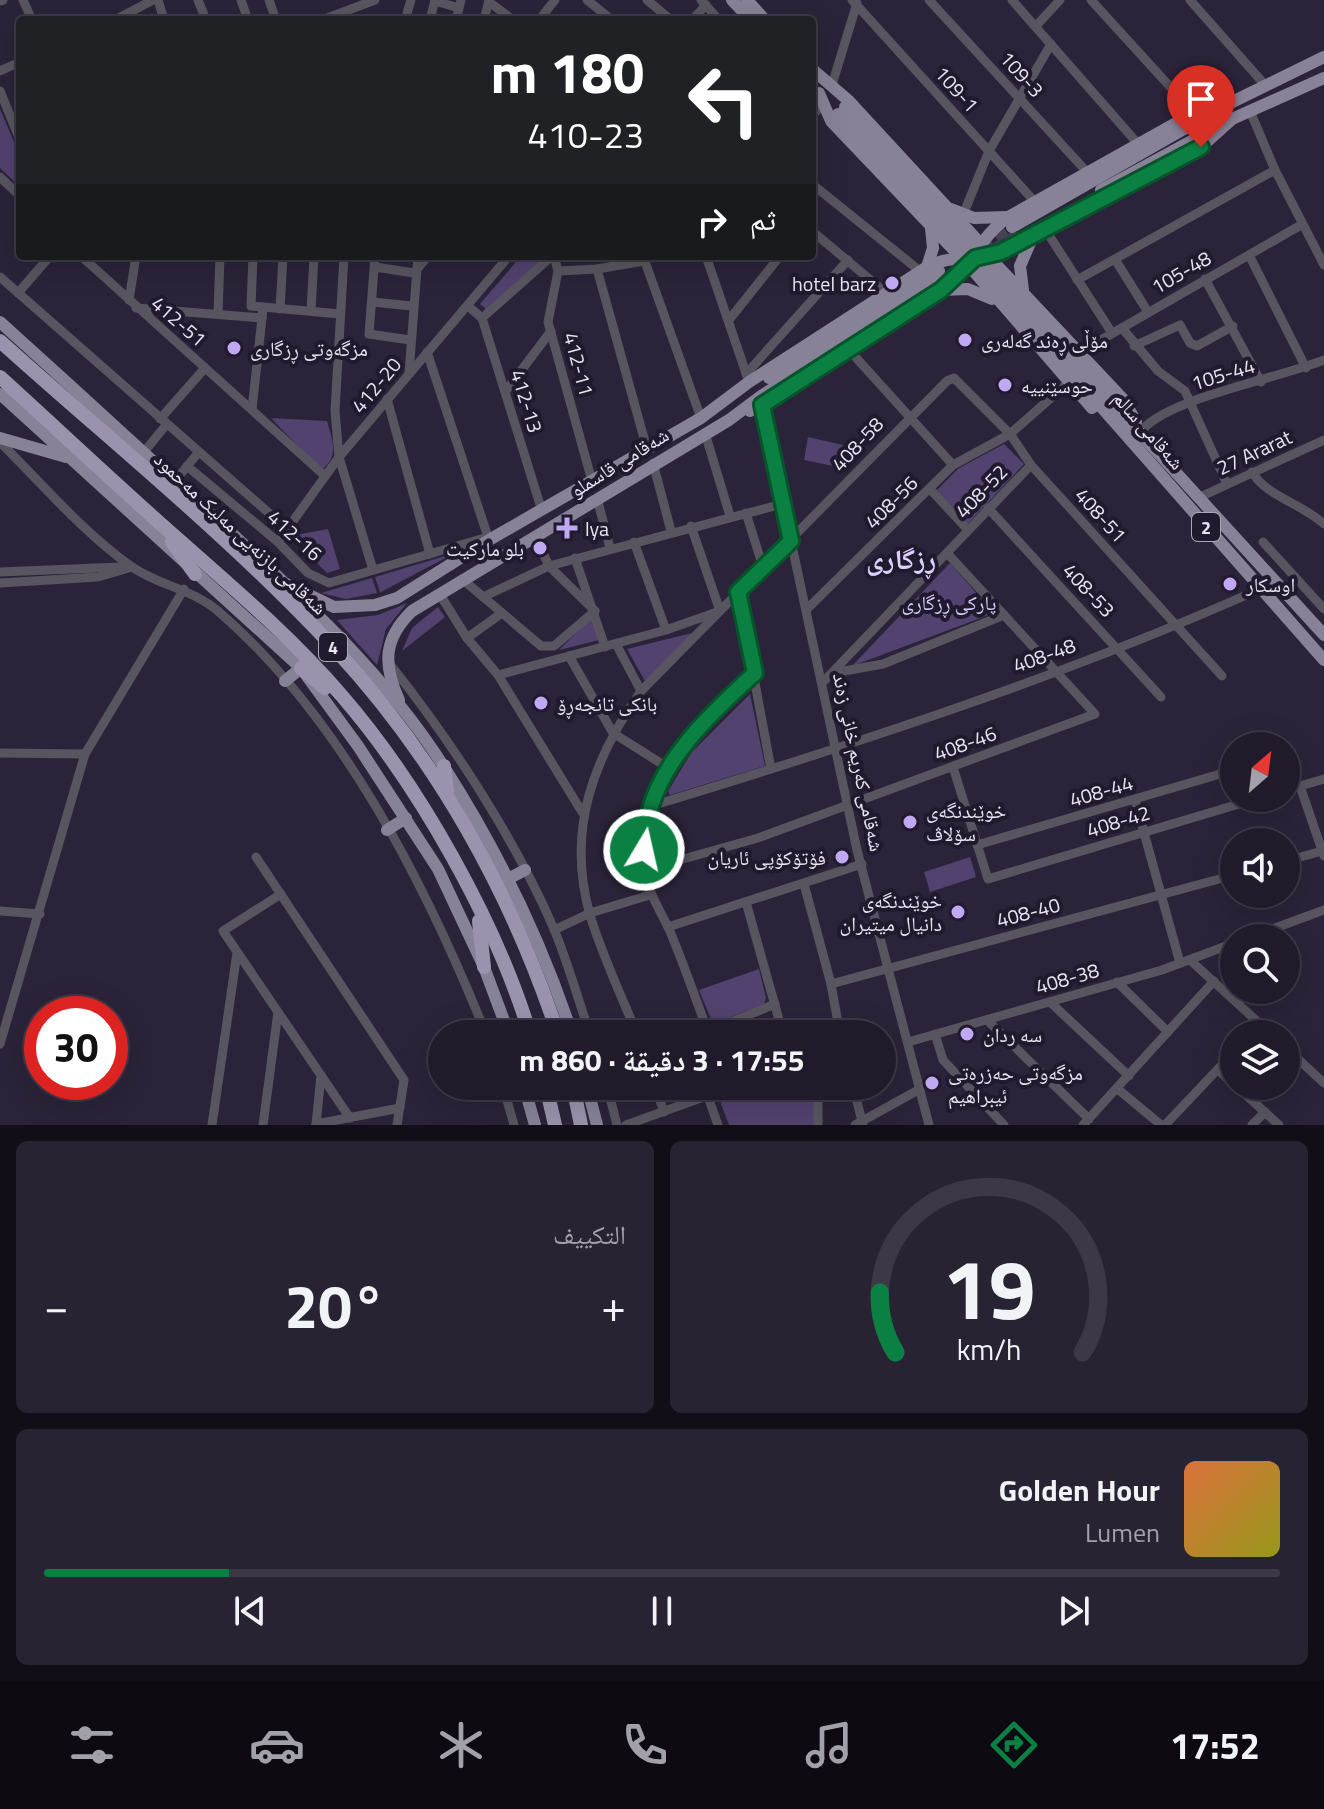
<!DOCTYPE html>
<html lang="ar">
<head>
<meta charset="utf-8">
<style>
	body { margin:0; font-family:"Titillium Web","Noto Naskh Arabic",sans-serif; background:#282333; color:#f1f3f6; direction:rtl; height:100vh; display:flex; flex-direction:column; font-size:30px; white-space:nowrap }
	* { box-sizing:border-box; margin:0 }
	p { font-size:26px; color:#a2a1a9 }
	.icon { flex:none; width:44px; height:44px; fill:none; stroke:currentColor; stroke-width:2; stroke-linecap:round; stroke-linejoin:round }
	.map { position:relative; height:1125px; overflow:hidden; direction:ltr }
	.side { display:flex; flex-direction:column; gap:16px; padding:16px; background:#120e18; flex:1 }
	.side>* { flex:none }
	.top-card { position:absolute; left:16px; top:16px; width:800px; height:244px; border-radius:8px; box-shadow:0 8px 32px #0002,0 0 0 2px #3d3847; direction:rtl; background:#202124; color:#fff; overflow:hidden }
	.needle { width:52px; rotate:28deg }
	.buttons { position:absolute; left:1220px; top:732px; display:grid; gap:16px }
	.buttons a { display:grid; place-items:center; width:80px; height:80px; border-radius:50%; background:#201a2b; box-shadow:0 8px 32px #0002,0 0 0 2px #3d3847; font-size:40px }
	.speed { position:absolute; left:24px; top:996px; display:flex; gap:16px; font-size:40px; font-weight:700; text-align:center }
	.speed>* { display:grid; place-content:center; width:104px; height:104px; border-radius:50%; background:#201a2b; box-shadow:0 8px 32px #0002,0 0 0 2px #3d3847; line-height:1 }
	.speed .limit { border:12px solid #d22; background:#fff; color:#111 }
	.pin { position:absolute; display:grid; place-items:center; width:68px; height:68px; color:#fff; margin:-82px -34px; border-radius:50% 50% 50% 0; rotate:-45deg; box-shadow:0 0 8px #0007 }
	.pin .icon { rotate:45deg }
	.me { position:absolute; width:88px; margin:-44px; rotate:9deg; stroke-linejoin:round; filter:drop-shadow(0 0 6px #0008) }
	.turn { display:flex; align-items:center; gap:28px; height:168px; padding:0 40px; font-size:36px }
	.turn .icon { width:104px; height:104px; stroke-width:2.5 }
	.turn b { display:block; font-size:56px; line-height:68px }
	.then { display:flex; align-items:center; height:76px; padding:0 40px; background:#0003; gap:16px; font-size:30px }
	.big { font-size:60px; font-weight:700; line-height:1.1 }
	.side .widget { flex:1; display:flex; flex-direction:column; justify-content:center; gap:12px; min-width:0; padding:0 28px; border-radius:12px; background:#282333 }
	.side .dial { align-items:center; gap:0 }
	.dial svg { height:208px; overflow:visible; fill:none; stroke:#3d3847; stroke-width:7; stroke-linecap:round; text-anchor:middle }
	.dial text { fill:#f1f3f6; stroke:none }
	.song { display:flex; align-items:center; gap:24px }
	.cover { width:96px; height:96px; border-radius:12px; background:linear-gradient(135deg,hsl(20 70% 55%),hsl(60 70% 35%)) }
	.played { height:8px; border-radius:4px; background:linear-gradient(90deg,#0b8043 15%,#3d3847 15%) }
	.keys { display:flex; justify-content:space-around; direction:ltr }
	.heat { display:flex; justify-content:space-between; align-items:center; font-size:44px; direction:ltr }
	.side .tiles { flex:1; display:grid; gap:16px; grid-template-columns:1fr 1fr }
	.widget:last-child { grid-column:span 2 }
	.trip { position:absolute; left:428px; top:1020px; width:468px; height:80px; border-radius:40px; background:#201a2b; box-shadow:0 8px 32px #0002,0 0 0 2px #3d3847; font-weight:700; line-height:80px; text-align:center; direction:rtl }
	.tab-bar { display:flex; height:128px; justify-content:space-around; align-items:center; background:#0d0a11; color:#a2a1a9 }
	.tab-bar .icon { width:56px; height:56px }
	.tab-bar .current { color:#0b8043 }
	.tab-bar b { font-size:36px; color:#f1f3f6 }
	.map>svg:first-child { display:block }
</style>
</head>
<body>
<div class="map">
<svg width="1324" height="1125" viewBox="0 0 1324 1125">
	<rect width="100%" height="100%" fill="#2b2339"/>
	<g fill="#51426f">
		<path d="M0 109 20 156V187L0 168Z"/>
		<path d="M521 256 545 257 486 309 480 304Z"/>
		<path d="M271 418 327 421C332 440 340 454 323 469L318 467Z"/>
		<path d="M808 437 843 445 838 467 804 460Z"/>
		<path d="M1004 444 1024 464 968 524 937 490 959 468Z"/>
		<path d="M328 529 340 569 327 573 290 536Z"/>
		<path d="M455 553 381 592H380L375 577Z"/>
		<path d="M950 563 994 613 852 666Z"/>
		<path d="M372 578 377 593 346 599 321 593Z"/>
		<path d="M407 603 386 629 377 665 337 620 378 615Z"/>
		<path d="M438 607 445 617 402 651 412 628Z"/>
		<path d="M592 617 599 640 559 650Z"/>
		<path d="M696 632 645 681 627 649Z"/>
		<path d="M750 694 765 766 670 795 668 791 691 753Z"/>
		<path d="M970 857 976 877 930 892 924 872Z"/>
		<path d="M759 969 766 998 764 1004 713 1024 699 990Z"/>
		<path d="M758 1086H815L814 1125H729L721 1104 723 1100Z"/>
	</g>
	<g fill="none" stroke-linecap="round" stroke-linejoin="round">
		<g stroke="#474055" stroke-width="12" stroke-dasharray="12 6" stroke-linecap="butt">
			<path d="M980 246 1012 227"/>
			<path d="M992 251 1018 235"/>
		</g>
		<g stroke="#595560" stroke-width="9">
			<path d="M23 0 32 20"/>
			<path d="M158 0 164 20"/>
			<path d="M198 0 206 20"/>
			<path d="M241 0 248 20"/>
			<path d="M269 0 276 20"/>
			<path d="M587 0 612 20"/>
			<path d="M647 0 671 20"/>
			<path d="M701 0 719 20"/>
			<path d="M852 0 1035 202"/>
			<path d="M929 0 1087 172"/>
			<path d="M1012 0 1139 145"/>
			<path d="M1091 0 1194 113"/>
			<path d="M1190 0 1265 85"/>
			<path d="M0 1 3 0"/>
			<path d="M435 1 459 8"/>
			<path d="M489 2 513 20"/>
			<path d="M115 20 153 0"/>
			<path d="M322 20 375 0"/>
			<path d="M405 20 411 0"/>
			<path d="M430 20 435 0"/>
			<path d="M456 20 461 0"/>
			<path d="M484 20 489 0"/>
			<path d="M539 20 555 0"/>
			<path d="M692 20 706 5"/>
			<path d="M1036 26 1060 0"/>
			<path d="M0 71 20 62"/>
			<path d="M832 85 857 3"/>
			<path d="M0 91 20 140"/>
			<path d="M1250 111 1275 170 1324 265"/>
			<path d="M812 116 821 106"/>
			<path d="M0 177 20 196"/>
			<path d="M812 184 920 271"/>
			<path d="M963 215 989 151 1051 44"/>
			<path d="M1045 229 1112 333"/>
			<path d="M812 231 886 293"/>
			<path d="M1249 255 1306 368"/>
			<path d="M81 256 325 476"/>
			<path d="M253 256 251 306 263 307"/>
			<path d="M344 256 335 411 339 457 373 570"/>
			<path d="M375 256 369 334 410 340"/>
			<path d="M554 256 558 271 548 322 592 481"/>
			<path d="M643 256 701 418"/>
			<path d="M706 256 748 379"/>
			<path d="M1116 261 1148 312"/>
			<path d="M375 267 414 273 428 256"/>
			<path d="M597 269 647 449"/>
			<path d="M558 271 597 269 644 261"/>
			<path d="M0 277 286 528"/>
			<path d="M1205 279 1261 382"/>
			<path d="M1077 280 1275 170"/>
			<path d="M18 293 50 256"/>
			<path d="M129 300 136 256"/>
			<path d="M372 302 412 306"/>
			<path d="M469 307 482 318 542 511"/>
			<path d="M136 308 262 318 263 307 340 314"/>
			<path d="M280 309 283 256"/>
			<path d="M311 311 314 256"/>
			<path d="M218 314 220 256"/>
			<path d="M482 318 552 256"/>
			<path d="M729 320 780 256"/>
			<path d="M1122 328 1158 371 1185 391 1227 484"/>
			<path d="M1134 346 1180 325 1190 343 1197 346 1233 326"/>
			<path d="M850 351 953 465"/>
			<path d="M427 352 489 540"/>
			<path d="M1080 352 1301 225"/>
			<path d="M409 373 418 256"/>
			<path d="M746 374 848 260"/>
			<path d="M505 392 551 331"/>
			<path d="M387 399 430 554"/>
			<path d="M762 405 857 850 929 1125"/>
			<path d="M252 409 262 318"/>
			<path d="M160 419 205 368"/>
			<path d="M705 433 730 516"/>
			<path d="M1140 433C1162 399 1281 378 1324 360"/>
			<path d="M0 442C42 484 84 533 132 567 160 586 192 589 218 611 342 718 426 885 486 1034"/>
			<path d="M144 452 166 425"/>
			<path d="M653 463 671 531"/>
			<path d="M187 466 278 542 308 573 329 583 488 537"/>
			<path d="M1252 472C1266 496 1301 503 1324 524"/>
			<path d="M175 481 198 453"/>
			<path d="M930 489 968 530"/>
			<path d="M1200 497 1324 440"/>
			<path d="M597 498 610 548"/>
			<path d="M988 508 1161 697"/>
			<path d="M746 513 763 567"/>
			<path d="M536 538 549 566 595 611"/>
			<path d="M278 542 339 457 509 256"/>
			<path d="M634 542 666 630"/>
			<path d="M1263 542 1324 609"/>
			<path d="M575 558 605 647"/>
			<path d="M0 572 121 567"/>
			<path d="M462 579 541 646H554L595 611"/>
			<path d="M0 583 98 577 132 567"/>
			<path d="M738 592 771 769"/>
			<path d="M439 593 467 638 498 675 582 812"/>
			<path d="M483 597 549 566 782 504"/>
			<path d="M807 609 953 465 1010 434 1069 382"/>
			<path d="M467 638 502 613"/>
			<path d="M616 644 641 691"/>
			<path d="M569 656 613 733 670 769"/>
			<path d="M389 663C452 742 514 837 554 929 568 963 578 999 590 1034"/>
			<path d="M833 673 883 664 1004 615"/>
			<path d="M498 675 666 630 720 611 691 526"/>
			<path d="M824 681 1031 465"/>
			<path d="M0 753 85 754"/>
			<path d="M953 767 988 879 1259 798"/>
			<path d="M1300 786 1324 856"/>
			<path d="M1286 790 1324 779"/>
			<path d="M1135 800 1180 963"/>
			<path d="M651 806C856 744 1065 676 1260 589"/>
			<path d="M977 845 1234 770"/>
			<path d="M256 857 404 1080 397 1125"/>
			<path d="M1286 861 1322 851"/>
			<path d="M644 870 758 838 1095 714 947 553"/>
			<path d="M804 884 831 984 840 1034"/>
			<path d="M281 894 223 931 350 1118"/>
			<path d="M746 902 783 1034"/>
			<path d="M0 911 40 914"/>
			<path d="M668 927 862 864"/>
			<path d="M554 930 590 913 650 895"/>
			<path d="M1248 938 1324 910"/>
			<path d="M1190 960 1271 1034"/>
			<path d="M1117 982 1168 1032"/>
			<path d="M831 984 1234 875"/>
			<path d="M1050 1002 1129 1076"/>
			<path d="M987 1020 1089 1119"/>
			<path d="M708 1032C695 997 683 962 669 929 660 910 649 894 644 873 642 861 645 848 646 837 657 766 705 720 755 673"/>
			<path d="M637 1034C621 995 602 955 590 915 566 831 593 759 641 691L947 381 954 378 1010 434 1031 465 1222 676"/>
			<path d="M702 1034 775 1004"/>
			<path d="M935 1034 943 1060 1004 1125"/>
			<path d="M1250 1034 1260 1024"/>
			<path d="M908 1042 1162 970 1234 943"/>
			<path d="M0 1044 85 754 184 589"/>
			<path d="M1286 1048 1324 1083"/>
			<path d="M1218 1070 1234 1084"/>
			<path d="M503 1086 514 1125"/>
			<path d="M607 1086 617 1125"/>
			<path d="M655 1086 664 1112"/>
			<path d="M818 1086V1125"/>
			<path d="M853 1086 863 1125"/>
			<path d="M1236 1086 1279 1125"/>
			<path d="M1119 1090 1161 1125"/>
			<path d="M708 1097 718 1125"/>
			<path d="M316 1124 400 1108"/>
			<path d="M212 1125 237 953"/>
			<path d="M263 1125 278 1012"/>
			<path d="M316 1125 321 1075"/>
			<path d="M626 1125 734 1086"/>
			<path d="M855 1125 920 1089"/>
			<path d="M1083 1125 1214 981"/>
			<path d="M1165 1125 1234 1052"/>
			<path d="M1252 1125 1265 1112"/>
		</g>
		<g stroke="#888298" stroke-width="12">
			<path d="M732 0 751 20"/>
			<path d="M747 0 765 20"/>
			<path d="M812 69 849 101 980 243"/>
			<path d="M819 93 831 121 954 250"/>
			<path d="M1101 190 1232 119 1324 78"/>
			<path d="M951 209 974 218 1007 217"/>
			<path d="M1012 227 1224 106 1324 57"/>
			<path d="M989 257 1124 400 1136 422"/>
			<path d="M927 267 933 248 931 228"/>
			<path d="M971 268 1092 408"/>
			<path d="M943 289C974 265 978 237 1010 216L1194 113 1224 106"/>
			<path d="M941 290 968 289 992 299"/>
			<path d="M1023 290 1020 266 1033 236"/>
			<path d="M0 322C72 387 143 452 215 518 297 594 384 672 444 767 497 850 541 940 572 1034"/>
			<path d="M769 378 939 271"/>
			<path d="M1098 387 1324 635"/>
			<path d="M1089 393 1324 660"/>
			<path d="M0 394 301 668 358 746 438 869 484 967 509 1034"/>
			<path d="M750 411 908 313"/>
			<path d="M0 438 66 457"/>
			<path d="M286 584 334 607 375 605 397 598 489 540 701 418 749 382 927 267C952 253 976 263 1001 252L1201 147 1232 119"/>
			<path d="M285 681 301 668"/>
			<path d="M399 700C383 665 383 639 412 611L729 420 761 396 945 280"/>
			<path d="M387 830 406 818"/>
			<path d="M508 879 525 870"/>
			<path d="M524 1086 535 1125"/>
			<path d="M587 1086 597 1125"/>
		</g>
		<g stroke="#9b93ae" stroke-width="14">
			<path d="M0 341C112 442 232 538 335 649 437 759 511 892 558 1034"/>
			<path d="M0 377C54 426 107 476 162 525 224 580 288 633 342 696 419 785 496 922 530 1034"/>
			<path d="M172 542 195 574"/>
			<path d="M301 668 325 688"/>
			<path d="M444 766 447 791"/>
			<path d="M479 921 484 967"/>
			<path d="M546 1086 555 1125"/>
			<path d="M573 1086 581 1125"/>
		</g>
		<g stroke="#888298" stroke-width="12">
			<path d="M845 107 1098 387"/>
			<path d="M838 114 1089 393"/>
		</g>
	</g>
	<g fill="none" stroke-linecap="round" stroke-linejoin="round">
		<defs>
			<path id="route" d="M644 850C646 836 647 820 651 806 668 752 715 710 755 673L738 592 791 541 762 405 941 290 975 258 1001 252 1201 147"/>
		</defs>
		<use href="#route" stroke="#07532c" stroke-width="20"/>
		<use href="#route" stroke="#0b8043" stroke-width="14"/>
	</g>
	<g fill="#c1a8f3" stroke="#211a2e" stroke-width="3">
		<circle cx="892" cy="283" r="8"/>
		<circle cx="965" cy="340" r="8"/>
		<circle cx="234" cy="348" r="8"/>
		<circle cx="1005" cy="385" r="8"/>
		<path d="M563 516h8v8h8v8h-8v8h-8v-8h-8v-8h8z"/>
		<circle cx="540" cy="548" r="8"/>
		<circle cx="1230" cy="584" r="8"/>
		<circle cx="541" cy="703" r="8"/>
		<circle cx="910" cy="822" r="8"/>
		<circle cx="842" cy="857" r="8"/>
		<circle cx="958" cy="912" r="8"/>
		<circle cx="967" cy="1034" r="8"/>
		<circle cx="932" cy="1083" r="8"/>
	</g>
	<g text-anchor="middle" dominant-baseline="central" stroke-width="8" stroke-linejoin="round" paint-order="stroke">
		<g fill="#211a2e" stroke="#aca7b7" stroke-width="2">
			<rect x="1192" y="513" width="28" height="28" rx="6"/>
			<rect x="319" y="633" width="28" height="28" rx="6"/>
		</g>
		<g font-size="18" font-weight="bold" fill="#e8e4f2">
			<text x="1206" y="527">2</text>
			<text x="333" y="647">4</text>
		</g>
		<g font-size="20" fill="#e8e4f2" stroke="#211a2e">
			<text transform="translate(1022 74) rotate(48)">109-3</text>
			<text transform="translate(957 89) rotate(48)">109-1</text>
			<text transform="translate(1181 272) rotate(-30)">105-48</text>
			<text transform="translate(179 321) rotate(41)">412-51</text>
			<text transform="translate(579 364) rotate(75)">412-11</text>
			<text transform="translate(1223 374) rotate(-17)">105-44</text>
			<text transform="translate(376 385) rotate(-50)">412-20</text>
			<text transform="translate(527 401) rotate(73)">412-13</text>
			<text transform="translate(1149 430) rotate(49)">شەقامی سالم</text>
			<text transform="translate(857 444) rotate(-47)">408-58</text>
			<text transform="translate(1254 452) rotate(-25)">27 Ararat</text>
			<text transform="translate(619 462) rotate(-32)">شەقامی قاسملو</text>
			<text transform="translate(981 491) rotate(-46)">408-52</text>
			<text transform="translate(891 502) rotate(-45)">408-56</text>
			<text transform="translate(1101 515) rotate(48)">408-51</text>
			<text transform="translate(241 533) rotate(43)">شەقامی بازنەیی مەلیک مەحمود</text>
			<text transform="translate(295 535) rotate(42)">412-16</text>
			<text transform="translate(1089 590) rotate(47)">408-53</text>
			<text transform="translate(1044 655) rotate(-20)">408-48</text>
			<text transform="translate(965 743) rotate(-20)">408-46</text>
			<text transform="translate(859 762) rotate(78)">شەقامی کەریم خانی زەند</text>
			<text transform="translate(1101 791) rotate(-16)">408-44</text>
			<text transform="translate(1118 821) rotate(-17)">408-42</text>
			<text transform="translate(1028 912) rotate(-15)">408-40</text>
			<text transform="translate(1067 978) rotate(-16)">408-38</text>
		</g>
		<g font-size="20" fill="#e8e4f2" stroke="#211a2e" text-anchor="start">
			<text x="876" y="283" text-anchor="end">hotel barz</text>
			<text x="981" y="340">مۆڵی ڕەند گەلەری</text>
			<text x="250" y="348">مزگەوتی ڕزگاری</text>
			<text x="1021" y="385">حوسێنییە</text>
			<text x="585" y="528">lya</text>
			<text x="524" y="548" text-anchor="end">بلو ماركيت</text>
			<text x="1246" y="584">اوسكار</text>
			<text x="557" y="703">بانکی تانجەڕۆ</text>
			<text x="926" y="810">خوێندنگەی<tspan x="926" dy="23">سۆلاڤ</tspan></text>
			<text x="826" y="857" text-anchor="end">فۆتۆکۆپی ئاریان</text>
			<text x="942" y="900" text-anchor="end">خوێندنگەی<tspan x="942" dy="23">دانیال میتیران</tspan></text>
			<text x="983" y="1034">سه ردان</text>
			<text x="948" y="1072">مزگەوتی حەزرەتی<tspan x="948" dy="23">ئیبراهیم</tspan></text>
		</g>
		<g font-size="20" fill="#dbcdf9" stroke="#211a2e">
			<text x="949" y="602">پارکی ڕزگاری</text>
		</g>
		<g font-size="28" font-weight="bold" fill="#dccffa" stroke="#211a2e">
			<text x="901" y="558">ڕزگاری</text>
		</g>
	</g>
</svg>
<div class="buttons">
<a><svg class="needle" viewBox="-14 -14 28 28"><path d="M0-13l5 13h-10z" fill="#e53935"/><path d="M0 13l5-13h-10z" fill="#a2a1a9"/></svg></a>
<a><svg class="icon" aria-label="sound" viewBox="0 0 24 24"><path d="M4 9h4l5-4v14l-5-4H4zM17 9q2 3 0 6"/></svg></a>
<a><svg class="icon" aria-label="search" viewBox="0 0 24 24"><circle cx="10" cy="10" r="6"/><path d="M15 15l6 6"/></svg></a>
<a><svg class="icon" aria-label="layers" viewBox="0 0 24 24"><path d="M12 4l9 5-9 5-9-5zM3 14l9 5 9-5"/></svg></a>
</div>
<div class="speed"><div class="limit">30</div></div>
<div class="pin" style="left:1201px;top:147px;background:#d93025"><svg class="icon" aria-label="arrive" viewBox="0 0 24 24"><path d="M6 21V4h12l-3 4 3 4H6"/></svg></div>
<svg class="me" style="left:644px;top:850px" viewBox="-20 -20 40 40"><circle r="17" fill="#0b8043" stroke="#fff" stroke-width="3"/><path d="M0-11L8 9 0 5-8 9z" fill="#fff"/></svg>
<div class="trip">17:55 · 3 دقيقة · 860 m</div>
<div class="top-card">
<div class="turn"><svg class="icon" aria-label="left" viewBox="0 0 24 24"><path d="M17 20v-9H6M10 6l-5 5 5 5"/></svg><div><b>180 m</b>410-23</div></div>
<div class="then">ثم<svg class="icon" aria-label="right" viewBox="0 0 24 24"><path d="M7 20v-9h11M14 6l5 5-5 5"/></svg></div>
</div>
</div>
<section class="side">
<div class="tiles">
<div class="widget dial"><svg viewBox="0 0 100 80">
<path d="M14 69A42 42 0 1 1 86 69"/>
<path d="M14 69A42 42 0 0 1 8 46" stroke="#0b8043"/>
<text x="50" y="56" font-size="32" font-weight="700">19</text>
<text x="50" y="72" font-size="11">km/h</text>
</svg></div>
<div class="widget"><p>التكييف</p>
<div class="heat"><a>−</a><b class="big">20°</b><a>+</a></div>
</div>
<div class="widget">
<div class="song"><i class="cover"></i><div><b>Golden Hour</b><p>Lumen</p></div></div>
<div class="played"></div>
<div class="keys"><svg class="icon" aria-label="previous" viewBox="0 0 24 24"><path d="M18 5L8 12l10 7zM5 5v14"/></svg><svg class="icon" aria-label="pause" viewBox="0 0 24 24"><path d="M8 5v14M16 5v14"/></svg><svg class="icon" aria-label="next" viewBox="0 0 24 24"><path d="M6 5l10 7-10 7zM19 5v14"/></svg></div>
</div>
</div>
</section>
<nav class="tab-bar">
<b>17:52</b>
<svg class="icon current" aria-label="directions" viewBox="0 0 24 24"><path d="M12 3l9 9-9 9-9-9zM9 14v-3h6M13 9l2 2-2 2"/></svg>
<svg class="icon" aria-label="music" viewBox="0 0 24 24"><path d="M9 18V5l10-2v13"/><circle cx="6" cy="18" r="3"/><circle cx="16" cy="16" r="3"/></svg>
<svg class="icon" aria-label="phone" viewBox="0 0 24 24"><path d="M5 4h4l2 5-3 2q2 4 5 5l2-3 5 2v4C11 20 4 13 5 4z"/></svg>
<svg class="icon" aria-label="climate" viewBox="0 0 24 24"><path d="M12 3v18M4 7l16 10M4 17L20 7"/></svg>
<svg class="icon" aria-label="car" viewBox="0 0 24 24"><path d="M5 17H2v-5l4-1 3-4h7l3 4 3 1v5h-3M9 17h6M6 11h13"/><circle cx="7" cy="17" r="2"/><circle cx="17" cy="17" r="2"/></svg>
<svg class="icon" aria-label="filters" viewBox="0 0 24 24"><path d="M4 7h16M4 17h16"/><circle cx="9" cy="7" r="2"/><circle cx="15" cy="17" r="2"/></svg>
</nav>
</body>
</html>
